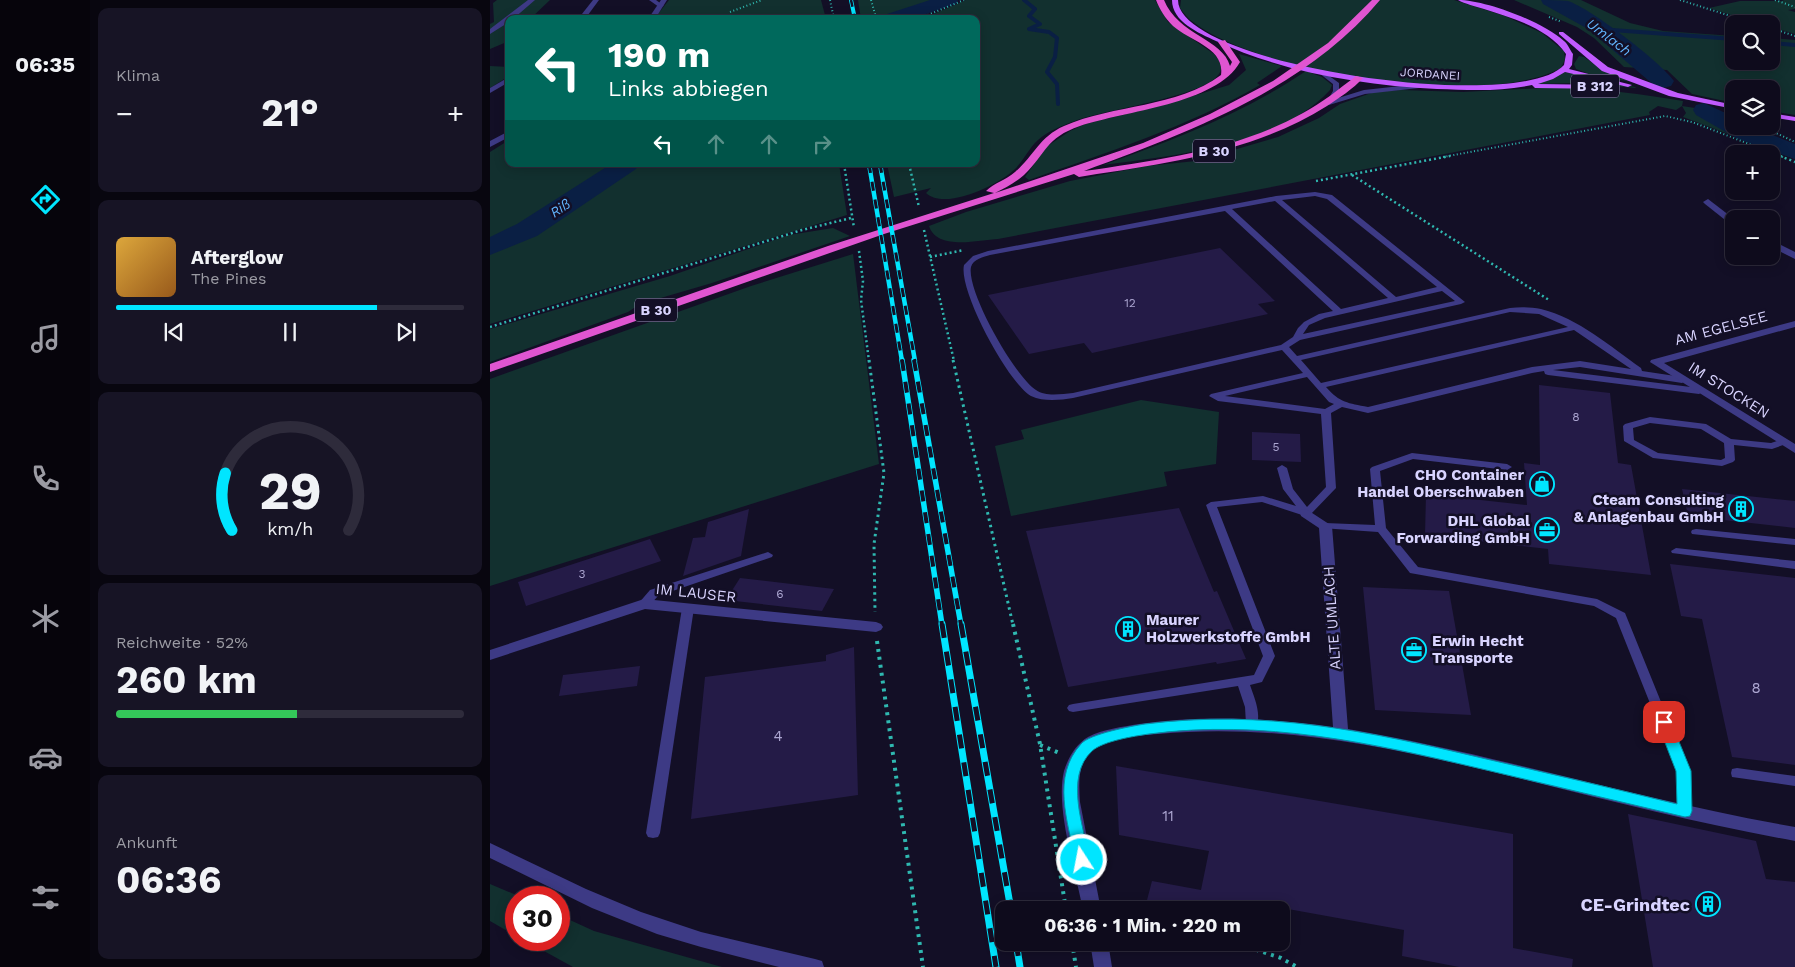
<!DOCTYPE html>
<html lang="de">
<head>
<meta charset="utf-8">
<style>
	body { margin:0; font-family:"Work Sans",sans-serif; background:#171425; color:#f1f3f6; height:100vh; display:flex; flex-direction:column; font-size:19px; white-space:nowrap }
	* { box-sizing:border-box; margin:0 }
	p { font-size:16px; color:#9b9ba3 }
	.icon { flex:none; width:28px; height:28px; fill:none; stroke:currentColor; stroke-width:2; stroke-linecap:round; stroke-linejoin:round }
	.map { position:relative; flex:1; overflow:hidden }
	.panel { display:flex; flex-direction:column; gap:8px; padding:8px; background:#08060f; width:400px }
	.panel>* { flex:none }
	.hud { position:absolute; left:15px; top:15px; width:475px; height:152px; border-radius:10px; box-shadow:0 2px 12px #0003,0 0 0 1px #2e2b3b; background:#00695c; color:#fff; overflow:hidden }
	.fabs { position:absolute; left:1235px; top:15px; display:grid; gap:10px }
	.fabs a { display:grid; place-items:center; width:55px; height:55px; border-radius:10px; background:#0e0b1c; box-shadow:0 2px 12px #0003,0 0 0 1px #2e2b3b; font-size:25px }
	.speed { position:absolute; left:15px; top:886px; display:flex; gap:10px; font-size:25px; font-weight:700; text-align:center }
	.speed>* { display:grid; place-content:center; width:65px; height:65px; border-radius:50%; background:#0e0b1c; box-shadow:0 2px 12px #0003,0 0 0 1px #2e2b3b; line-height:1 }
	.speed .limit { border:8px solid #d22; background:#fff; color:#111 }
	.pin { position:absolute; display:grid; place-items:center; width:42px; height:42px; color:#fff; margin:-21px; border-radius:10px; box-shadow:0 2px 8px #0006 }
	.me { position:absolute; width:55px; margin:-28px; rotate:349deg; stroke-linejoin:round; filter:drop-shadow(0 0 4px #0008) }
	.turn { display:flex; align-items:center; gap:18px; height:105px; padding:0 20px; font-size:22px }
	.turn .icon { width:65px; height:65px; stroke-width:2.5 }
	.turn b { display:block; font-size:35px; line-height:42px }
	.lanes { display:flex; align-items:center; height:48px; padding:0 20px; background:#0003; justify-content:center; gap:25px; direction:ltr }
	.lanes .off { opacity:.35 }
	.big { font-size:38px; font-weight:700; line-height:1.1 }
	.panel .card { flex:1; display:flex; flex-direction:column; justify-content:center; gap:8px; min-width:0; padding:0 18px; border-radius:10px; background:#171425 }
	.panel .dial { align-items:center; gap:0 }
	.dial svg { height:130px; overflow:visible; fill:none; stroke:#2e2b3b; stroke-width:7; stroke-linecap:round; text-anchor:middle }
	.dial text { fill:#f1f3f6; stroke:none }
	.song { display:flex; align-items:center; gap:15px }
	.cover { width:60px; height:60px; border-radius:8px; background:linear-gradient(135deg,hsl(40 70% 55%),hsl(30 70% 35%)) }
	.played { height:5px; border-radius:2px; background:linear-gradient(90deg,#00e5ff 75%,#2e2b3b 75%) }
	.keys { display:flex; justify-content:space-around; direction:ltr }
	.heat { display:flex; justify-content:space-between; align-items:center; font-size:28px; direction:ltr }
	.charge { height:8px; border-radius:4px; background:linear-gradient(90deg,#34c759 52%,#2e2b3b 0) }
	.trip { position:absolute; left:505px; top:901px; width:295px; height:50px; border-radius:10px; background:#0e0b1c; box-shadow:0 2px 12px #0003,0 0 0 1px #2e2b3b; font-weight:700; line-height:50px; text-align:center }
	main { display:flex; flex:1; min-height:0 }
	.tabs { display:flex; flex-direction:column; width:90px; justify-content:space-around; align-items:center; background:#06040b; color:#9b9ba3 }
	.tabs .icon { width:35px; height:35px }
	.tabs .selected { color:#00e5ff }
	.tabs b { font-size:22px; color:#f1f3f6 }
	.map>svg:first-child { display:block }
</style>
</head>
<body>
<main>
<nav class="tabs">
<b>06:35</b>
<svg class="icon selected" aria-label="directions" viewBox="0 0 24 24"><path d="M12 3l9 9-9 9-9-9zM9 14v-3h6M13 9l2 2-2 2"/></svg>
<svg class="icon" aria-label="music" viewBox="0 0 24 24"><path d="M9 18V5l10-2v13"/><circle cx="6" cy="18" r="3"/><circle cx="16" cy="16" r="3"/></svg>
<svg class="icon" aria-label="phone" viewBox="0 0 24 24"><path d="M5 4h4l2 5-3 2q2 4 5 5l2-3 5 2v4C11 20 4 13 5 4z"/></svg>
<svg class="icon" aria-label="climate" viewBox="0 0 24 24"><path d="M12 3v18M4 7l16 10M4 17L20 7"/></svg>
<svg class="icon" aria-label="car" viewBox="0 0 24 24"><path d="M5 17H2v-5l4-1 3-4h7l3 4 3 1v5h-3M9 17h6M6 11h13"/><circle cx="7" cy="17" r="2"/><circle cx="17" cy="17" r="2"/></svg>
<svg class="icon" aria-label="filters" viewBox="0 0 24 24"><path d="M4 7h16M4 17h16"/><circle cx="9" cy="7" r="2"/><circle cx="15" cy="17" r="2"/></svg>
</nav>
<section class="panel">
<div class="card"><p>Klima</p>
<div class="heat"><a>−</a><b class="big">21°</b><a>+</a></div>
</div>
<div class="card">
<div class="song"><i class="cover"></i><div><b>Afterglow</b><p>The Pines</p></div></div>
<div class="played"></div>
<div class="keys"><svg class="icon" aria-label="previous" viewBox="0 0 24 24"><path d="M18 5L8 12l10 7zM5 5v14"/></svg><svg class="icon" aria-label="pause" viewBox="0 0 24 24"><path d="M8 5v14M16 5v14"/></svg><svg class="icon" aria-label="next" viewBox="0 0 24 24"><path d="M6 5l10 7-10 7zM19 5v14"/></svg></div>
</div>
<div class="card dial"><svg viewBox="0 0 100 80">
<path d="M14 69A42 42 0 1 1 86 69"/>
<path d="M14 69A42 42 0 0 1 10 34" stroke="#00e5ff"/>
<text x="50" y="56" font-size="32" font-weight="700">29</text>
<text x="50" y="72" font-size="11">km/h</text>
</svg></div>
<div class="card"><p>Reichweite · 52%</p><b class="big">260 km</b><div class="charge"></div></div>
<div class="card"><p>Ankunft</p><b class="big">06:36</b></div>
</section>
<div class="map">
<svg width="1305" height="967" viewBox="0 0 1305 967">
	<rect width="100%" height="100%" fill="#130f26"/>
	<g fill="#12302f">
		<path d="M7 0H60L40 19H19V41L0 49V24L4 22 3 3Z"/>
		<path d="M179 0H331L336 19H164Z"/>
		<path d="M368 0H445L398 16 404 19H371Z"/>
		<path d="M476 0H665L678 22 724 54C729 60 734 66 729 74 714 97 615 109 585 121 573 125 558 131 548 140 539 148 534 160 525 169 509 185 455 211 436 193L441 188 404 197 397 164H486V19H432Z"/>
		<path d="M691 0H964L1015 16 1052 33 1074 51 1075 59 1071 68C997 109 769 74 703 22 698 19 694 13 690 8Z"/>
		<path d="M1024 0H1091L1140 23 1173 31 1244 36V61H1281V38L1305 40V115L1281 111V89H1244V103L1202 94 1177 70 1134 67 1104 38 1087 27Z"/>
		<path d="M1292 0H1305V9L1298 10 1305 12V34L1281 27V24H1271L1219 8 1250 1H1294Z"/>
		<path d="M749 54 792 66 767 83 770 85C697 127 618 152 539 180L535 177 556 147 580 131 595 124 677 104 739 85 756 70Z"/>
		<path d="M1089 56 1094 57 1116 72 1141 82 1099 74 1086 69 1084 64Z"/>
		<path d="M0 66 19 67V76L0 88Z"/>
		<path d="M816 71 832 77 842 85 840 90C790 145 683 156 613 165 684 140 754 113 816 71Z"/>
		<path d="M1075 72 1145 87 1146 88 1089 83 1046 84Z"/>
		<path d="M1071 87C1112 89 1152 94 1193 101L1192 106 1244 114V126H1264L1305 147V159L1193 117 1196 113 1192 106 1186 110 1168 106 1159 112 1160 115 508 239C488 240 447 251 439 226L476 212 580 181 657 166 706 161 788 137 829 118 850 104 884 92 911 90 973 92Z"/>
		<path d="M19 140V164H349L357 215 0 324V152Z"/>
		<path d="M343 228 360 236 222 283 150 304 138 312 0 362V329L180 276 299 235Z"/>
		<path d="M363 254 389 464 0 586V379L261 286Z"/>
		<path d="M651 400 729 412 726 464 674 472 677 486 521 516 505 446 534 439 531 430Z"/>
		<path d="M0 884 31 897 26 898V936L0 921Z"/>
		<path d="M69 915 104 931 232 967H83L34 940H69Z"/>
	</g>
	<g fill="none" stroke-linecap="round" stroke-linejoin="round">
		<g stroke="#0a1f44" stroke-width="4">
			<path d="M534 0 545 9 539 16 550 24 539 29 559 32 567 38 565 57 557 72 567 84 568 104"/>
			<path d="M1109 29 1244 39"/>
			<path d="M1281 43 1305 45"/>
		</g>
		<g fill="#0a1f44" fill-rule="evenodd">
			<path d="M440 0H468L466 4 421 19H391L394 15Z"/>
			<path d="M1051 0C1059 0 1070 0 1078 1 1100 8 1171 62 1184 81L1181 86 1173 88 1165 86 1098 29 1053 4Z"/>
			<path d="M1214 103 1244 117V126H1260L1305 144V159L1248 139 1206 115 1203 110 1206 105Z"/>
			<path d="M121 164H149L146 169 47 236 0 255V237L27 224Z"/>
		</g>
	</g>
	<g fill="#241b47">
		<path d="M730 248 785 301 768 304 778 314 602 353 594 343 539 354 498 295Z"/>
		<path d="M1049 385 1120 393 1128 463 1141 465 1161 575 1059 564 1058 549 935 535 936 494 1037 505 1034 463 1050 465Z"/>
		<path d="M762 432 810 434 811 462 762 460Z"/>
		<path d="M1192 489 1305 501V528L1198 516Z"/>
		<path d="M689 508 724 592 727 591 756 659 727 664 726 662 578 687 536 531Z"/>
		<path d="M259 509 251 556 193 576 203 538 215 537 218 522Z"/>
		<path d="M160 539 171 561 36 606 28 582Z"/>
		<path d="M1180 564 1305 578V765L1242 757 1212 619 1191 616Z"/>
		<path d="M250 578 344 589 332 611 236 600Z"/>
		<path d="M873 587 959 591 981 715 885 710Z"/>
		<path d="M364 647 368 795 201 819 215 677 336 661V655Z"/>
		<path d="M150 666 147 686 69 696 73 675Z"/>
		<path d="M626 766 1023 834V948L1083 959 1082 967H969L912 956 914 930 798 909 689 910 656 904 662 881 711 890 719 851 629 835Z"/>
		<path d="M1138 814 1266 841 1276 879 1305 882V967H1163Z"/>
	</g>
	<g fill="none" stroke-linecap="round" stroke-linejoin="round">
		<g stroke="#2fb8b0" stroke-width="2" stroke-dasharray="1 2.5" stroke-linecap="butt">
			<path d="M340 0 344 19"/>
			<path d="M381 0 385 14 399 19"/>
			<path d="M1190 0 1266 24"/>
			<path d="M1285 0 1305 7"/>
			<path d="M240 12 272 0"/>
			<path d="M1059 17 1072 22"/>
			<path d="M428 19 474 0"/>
			<path d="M1281 28 1305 36"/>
			<path d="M1271 126 1305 142"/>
			<path d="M953 157 1175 116 1202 122 1293 157"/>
		</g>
		<g stroke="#2fb8b0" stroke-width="2.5" stroke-dasharray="2 3" stroke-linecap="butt">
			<path d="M1290 156 1305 162"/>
			<path d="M354 164 364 228"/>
			<path d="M419 164 429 207"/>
			<path d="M862 175 1059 300"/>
			<path d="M826 181 960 156"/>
			<path d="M434 230 464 361"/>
			<path d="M369 251 373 281 371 300 379 361"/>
			<path d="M440 257 474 250"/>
			<path d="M0 327 312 230 361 218"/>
		</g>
		<g stroke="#2fb8b0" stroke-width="3" stroke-dasharray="2.5 4" stroke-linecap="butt">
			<path d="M379 360 394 473 384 544 385 612"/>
			<path d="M463 360 523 625"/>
		</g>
		<g stroke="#2fb8b0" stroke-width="4" stroke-dasharray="3 5" stroke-linecap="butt">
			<path d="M523 624 550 744 576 910"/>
			<path d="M387 641 433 967"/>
			<path d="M550 745 572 754"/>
			<path d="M582 942 586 967"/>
			<path d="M743 942 791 958 807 967"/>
		</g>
		<g fill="#3d3a85" fill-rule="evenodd">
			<path d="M831 70 849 83V91L845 99 874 90 929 84 932 86 929 88 875 94 839 105 836 103 843 91V84L829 73 828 72Z"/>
			<path d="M825 192 842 195 975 302 971 304 810 340 799 347 807 356 1020 308C1030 307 1041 307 1051 309 1088 318 1121 347 1151 368L1152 371 1192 377 1196 380 1192 383 1090 367 1063 370 1209 388 1214 391 1209 394 1058 375 1055 374 1054 371 1042 373 878 413 852 407 841 413 846 488 820 515H812L772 502 727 507 785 656 772 682 760 685C764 697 772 714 766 727L762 729 758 727 756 724 755 707 748 686 583 712 579 711 577 708 579 705 583 704 764 675 773 656 716 505 721 502 773 496 806 506 793 489 787 468 792 465 797 468 803 489 817 507 836 487 831 414 728 401 719 396 721 394 813 373 792 350 583 398C570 400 554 402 541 396 518 383 468 290 474 265L483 256 498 251 786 196ZM825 196 837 199 947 287 906 297 792 200ZM785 201 898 298 851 309 742 209ZM735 211 843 311 829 314 814 322 808 328 803 337 791 345 583 393C571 394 556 397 546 390 525 377 476 291 481 267 483 259 494 257 500 255ZM952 291 965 301 813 334 819 325 835 318ZM1020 312 1049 314 1078 327 831 383 811 360ZM1084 330 1141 369 1090 361 1042 367 878 407C858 403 850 403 836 387ZM817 377 839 402 844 404 835 409 735 396Z"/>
			<path d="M1160 417 1216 424 1241 439 1281 443 1293 439 1298 442 1296 444 1282 449 1244 445 1245 460 1243 462 1232 466 1163 458 1134 441 1133 426 1135 424ZM1160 423 1211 429 1234 443 1235 458 1231 460 1168 453 1144 440 1143 428Z"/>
			<path d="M922 453 1017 464 1022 467 1017 470 923 459 890 471 896 528 928 567 1107 599 1135 613 1199 771 1202 811 1200 815 1195 816 1190 815 1188 811 1187 771 1126 618 1104 606 920 573 888 532 831 528 830 526 835 523 885 525 880 469 882 467Z"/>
			<path d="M1206 529 1305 539V545L1202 534 1201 532 1202 530Z"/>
			<path d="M1186 548 1305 561V569L1182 553 1181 551Z"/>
			<path d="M278 552 283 555 282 557 168 596 158 607H150L148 604 160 590Z"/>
			<path d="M198 604 202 605 204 608 170 833 168 837 163 838 158 837 156 833 192 608 194 605Z"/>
			<path d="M1247 768 1305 776V786L1242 777 1241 773 1242 769Z"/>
		</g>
		<g fill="#3d3a85" fill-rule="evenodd">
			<path d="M38 0H45L23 19H19V22L0 34V29Z"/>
			<path d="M103 0H109L95 19H88Z"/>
			<path d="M159 0H166L174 6 169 7Z"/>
			<path d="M19 77V82L0 93V88Z"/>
			<path d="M1218 199 1244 219V227L1215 204 1213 202Z"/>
			<path d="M1281 240 1305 252V259L1281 247Z"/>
			<path d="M1305 321V327L1174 363 1305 444V453L1160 362 1161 360Z"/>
			<path d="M816 509 842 526 858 729C1009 755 1155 801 1305 827V841C1216 825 1128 803 1040 781 917 751 795 722 668 734 647 736 618 736 601 751 587 765 589 785 590 802L611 910H593C586 872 565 808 574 771 578 758 586 744 598 737 613 729 632 727 649 724 714 715 779 718 843 727L829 528 811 516 810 513 811 510Z"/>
			<path d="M154 599 386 622 391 624 393 627 391 630 386 632 155 609 0 660V650Z"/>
			<path d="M600 942H618L622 967H604Z"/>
		</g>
		<g fill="#3d3a85" fill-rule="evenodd">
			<path d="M171 0H177L165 19H158Z"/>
			<path d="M19 131V137L0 147V141Z"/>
			<path d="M0 843 96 889 151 912 211 932 325 959 332 961 334 967H289L211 947 167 934 102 908 0 858Z"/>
		</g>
		<g fill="#c25bff" fill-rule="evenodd">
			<path d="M682 0H688C688 65 1029 115 1074 65L1076 54C1058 28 1022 18 994 9 985 6 975 4 968 0 996 0 1053 22 1074 41 1078 44 1080 50 1083 54L1082 65 1079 69 1142 85 1138 87 1075 72 1063 79 1048 84 1119 85 1123 87 1119 89 1045 88 1042 85C1010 92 979 90 947 89 872 85 795 73 726 41 709 33 682 22 682 0Z"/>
			<path d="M1069 32H1073L1118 67 1188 93 1244 105V109L1179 96 1112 71 1069 34Z"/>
			<path d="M1281 113 1305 117V121L1281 117Z"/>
		</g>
		<path fill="#e055d1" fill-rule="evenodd" d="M666 0H674C688 35 733 39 740 66L742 62 728 42 735 40 750 62C727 104 634 111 590 126 555 138 557 153 534 175 525 183 515 188 505 193L653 143 720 114 783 81 838 43 882 0H890C815 89 700 132 594 171 668 160 747 150 813 113 832 103 849 89 866 76L873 78C863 89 849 98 837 106 764 152 679 163 595 176L589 177 584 174 394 234 0 372V364L338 246 504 193 496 191C504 183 516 180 525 172 544 156 549 137 574 126 624 104 687 108 731 75 735 48 700 41 683 26 675 18 670 10 666 0Z"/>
		<defs>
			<path id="rail-far3" d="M361 0 365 19"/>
			<g id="rail-far2">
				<path d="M379 164 412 361"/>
				<path d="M390 164 425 361"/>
			</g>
			<g id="rail-far1">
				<path d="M412 360 452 625"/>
				<path d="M424 360 471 625"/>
			</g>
			<g id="rail">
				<path d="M452 624 506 967"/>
				<path d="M471 624 521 910"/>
				<path d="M526 942 530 967"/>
			</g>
		</defs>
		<use href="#rail-far3" stroke="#00e5ff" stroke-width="4"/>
		<use href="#rail-far2" stroke="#00e5ff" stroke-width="4.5"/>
		<use href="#rail-far1" stroke="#00e5ff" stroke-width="5.5"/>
		<use href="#rail" stroke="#00e5ff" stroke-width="7"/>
		<use href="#rail-far3" stroke="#130f26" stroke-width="2.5" stroke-dasharray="7" stroke-linecap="butt"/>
		<use href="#rail-far2" stroke="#130f26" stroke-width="3" stroke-dasharray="9" stroke-linecap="butt"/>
		<use href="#rail-far1" stroke="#130f26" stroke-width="4" stroke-dasharray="11" stroke-linecap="butt"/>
		<use href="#rail" stroke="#130f26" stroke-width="5" stroke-dasharray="14" stroke-linecap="butt"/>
	</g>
	<path fill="#00e5ff" stroke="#0095a6" d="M1174 717 1181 722 1201 771 1202 811 1200 816 1195 817C1127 801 1060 785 992 769 882 743 773 719 659 734 645 736 613 741 602 751 574 777 594 828 600 860L598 864 592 866 587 864 585 860C578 821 561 777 591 744 599 734 642 726 655 724 773 709 878 731 992 758 1057 773 1122 788 1187 804L1186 771 1167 722Z"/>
	<defs>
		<symbol id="shop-ring" viewBox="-11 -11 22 22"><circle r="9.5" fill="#130f26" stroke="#00e5ff" stroke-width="1.5"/><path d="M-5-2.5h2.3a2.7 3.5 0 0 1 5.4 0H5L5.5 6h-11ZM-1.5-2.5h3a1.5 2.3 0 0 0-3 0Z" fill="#00e5ff"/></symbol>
		<symbol id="building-ring" viewBox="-11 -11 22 22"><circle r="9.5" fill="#130f26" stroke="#00e5ff" stroke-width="1.5"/><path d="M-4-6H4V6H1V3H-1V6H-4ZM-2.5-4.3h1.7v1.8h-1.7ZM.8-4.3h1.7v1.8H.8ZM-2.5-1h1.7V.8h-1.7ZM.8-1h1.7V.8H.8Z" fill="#00e5ff"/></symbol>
		<symbol id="office-ring" viewBox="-11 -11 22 22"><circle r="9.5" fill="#130f26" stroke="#00e5ff" stroke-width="1.5"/><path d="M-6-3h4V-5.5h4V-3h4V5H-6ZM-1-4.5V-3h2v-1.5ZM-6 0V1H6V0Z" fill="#00e5ff"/></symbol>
	</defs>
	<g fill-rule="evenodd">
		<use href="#shop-ring" x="1038" y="470" width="28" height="28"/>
		<use href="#building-ring" x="1237" y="495" width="28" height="28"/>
		<use href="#office-ring" x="1043" y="516" width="28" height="28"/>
		<use href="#building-ring" x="624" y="615" width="28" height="28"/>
		<use href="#office-ring" x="910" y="636" width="28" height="28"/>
		<use href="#building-ring" x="1204" y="890" width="28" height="28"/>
	</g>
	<g text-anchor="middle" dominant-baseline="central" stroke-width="5" stroke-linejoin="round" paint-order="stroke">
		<g font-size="12" fill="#d9d4ff" stroke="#130f26">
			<text transform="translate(940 74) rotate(4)">JORDANEI</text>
		</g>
		<g font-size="12" fill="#aca6d1">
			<text x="640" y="303">12</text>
			<text x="1086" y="417">8</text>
			<text x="786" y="447">5</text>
			<text x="92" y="574">3</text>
			<text x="290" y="594">6</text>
		</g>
		<g font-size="14" font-style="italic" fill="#62b6ff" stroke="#130f26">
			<text transform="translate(1119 37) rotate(37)">Umlach</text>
			<text transform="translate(70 208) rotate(-34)">Riß</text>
		</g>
		<g fill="#130f26" stroke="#9e99be" stroke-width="1">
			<rect x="1081" y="74.5" width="48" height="23" rx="4"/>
			<rect x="703" y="139.5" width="42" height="23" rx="4"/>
			<rect x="145" y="298.5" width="42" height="23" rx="4"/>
		</g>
		<g font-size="14" font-weight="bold" fill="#d9d4ff">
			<text x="1105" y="86">B 312</text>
			<text x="724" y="151">B 30</text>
			<text x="166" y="310">B 30</text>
		</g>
		<g font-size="15" fill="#d9d4ff" stroke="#130f26">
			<text transform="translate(1231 328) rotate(-15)">AM EGELSEE</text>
			<text transform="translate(1239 390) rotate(32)">IM STOCKEN</text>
			<text transform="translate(206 593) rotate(6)">IM LAUSER</text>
			<text transform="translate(842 618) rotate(-94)">ALTE UMLACH</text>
		</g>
		<g font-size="15" font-weight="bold" fill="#d9d4ff" stroke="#130f26" text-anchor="end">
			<text x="1034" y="475">CHO Container<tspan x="1034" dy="17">Handel Oberschwaben</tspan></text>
			<text x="1234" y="500">Cteam Consulting<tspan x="1234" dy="17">&amp; Anlagenbau GmbH</tspan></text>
			<text x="1040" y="521">DHL Global<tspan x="1040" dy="17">Forwarding GmbH</tspan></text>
			<text x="656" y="620" text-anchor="start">Maurer<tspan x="656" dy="17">Holzwerkstoffe GmbH</tspan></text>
			<text x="942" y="641" text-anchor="start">Erwin Hecht<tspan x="942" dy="17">Transporte</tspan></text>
		</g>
		<g font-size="15" fill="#aca6d1">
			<text x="1266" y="688">8</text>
			<text x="288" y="736">4</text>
			<text x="678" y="816">11</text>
		</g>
		<g font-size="18" font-weight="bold" fill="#d9d4ff" stroke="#130f26" text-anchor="end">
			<text x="1200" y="904">CE-Grindtec</text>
		</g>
	</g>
</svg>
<div class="fabs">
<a><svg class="icon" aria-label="search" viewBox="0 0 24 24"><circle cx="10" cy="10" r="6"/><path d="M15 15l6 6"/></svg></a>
<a><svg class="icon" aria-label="layers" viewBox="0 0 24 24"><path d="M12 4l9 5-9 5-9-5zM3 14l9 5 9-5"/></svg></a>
<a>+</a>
<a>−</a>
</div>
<div class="speed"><div class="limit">30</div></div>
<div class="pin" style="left:1174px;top:722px;background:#d93025"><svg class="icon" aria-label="arrive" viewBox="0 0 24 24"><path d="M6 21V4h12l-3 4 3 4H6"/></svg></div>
<svg class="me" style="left:592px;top:860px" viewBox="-20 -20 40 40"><circle r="17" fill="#00e5ff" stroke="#fff" stroke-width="3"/><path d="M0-11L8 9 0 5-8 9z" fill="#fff"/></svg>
<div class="trip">06:36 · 1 Min. · 220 m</div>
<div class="hud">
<div class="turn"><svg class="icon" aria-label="left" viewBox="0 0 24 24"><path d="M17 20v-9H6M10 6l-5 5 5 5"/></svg><div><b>190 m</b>Links abbiegen</div></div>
<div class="lanes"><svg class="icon" aria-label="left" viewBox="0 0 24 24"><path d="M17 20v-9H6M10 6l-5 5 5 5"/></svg><svg class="icon off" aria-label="ahead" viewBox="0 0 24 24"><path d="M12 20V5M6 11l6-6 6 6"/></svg><svg class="icon off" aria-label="ahead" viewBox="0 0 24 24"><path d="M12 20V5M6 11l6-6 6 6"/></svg><svg class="icon off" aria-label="right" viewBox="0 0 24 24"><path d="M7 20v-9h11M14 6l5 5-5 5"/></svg></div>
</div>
</div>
</main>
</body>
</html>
